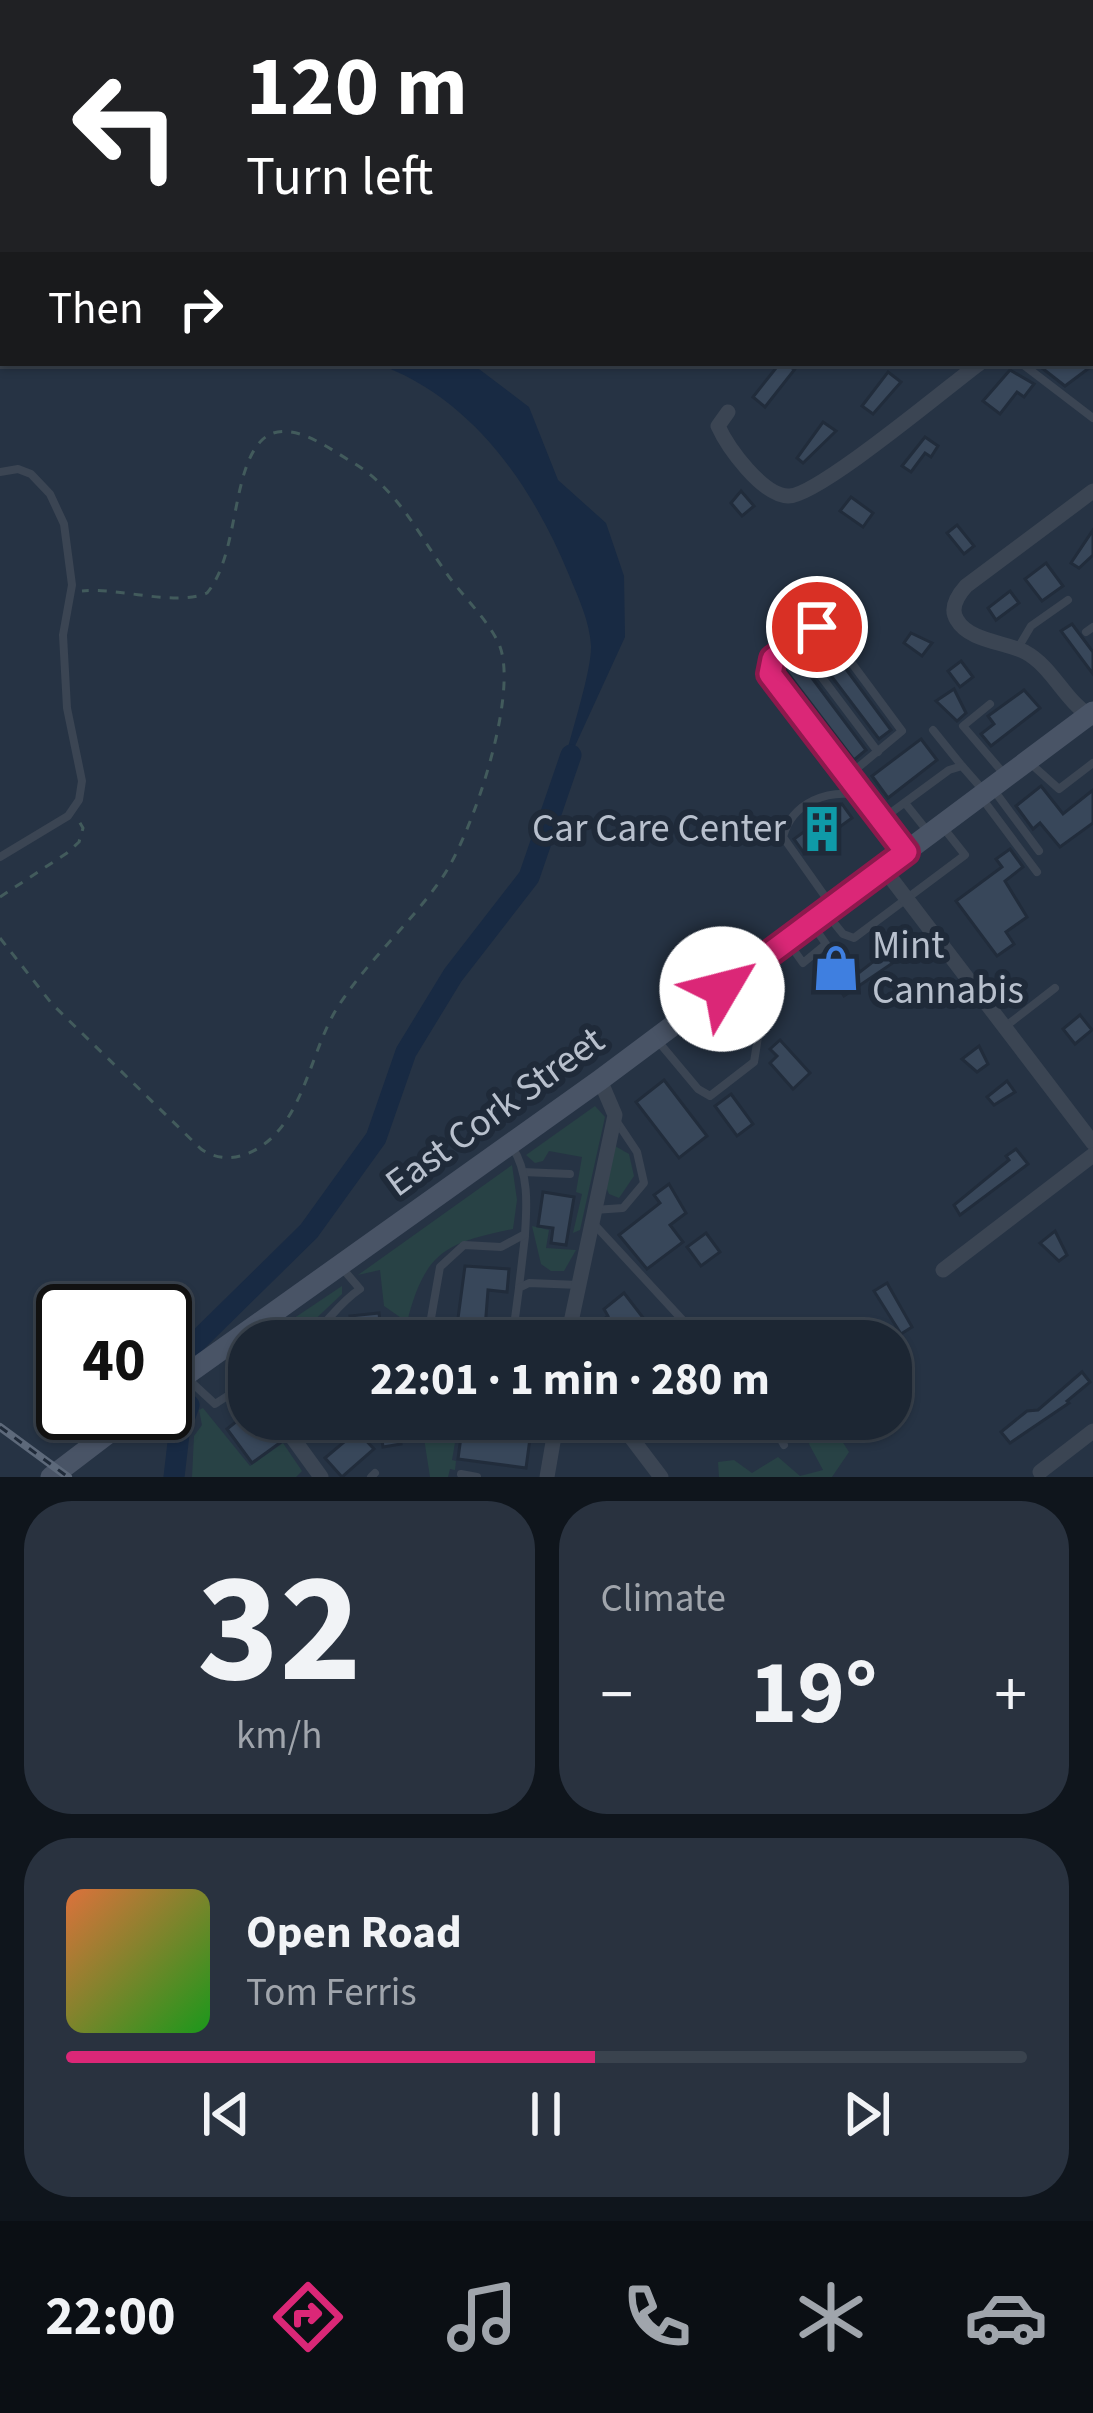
<!DOCTYPE html>
<html lang="en">
<head>
<meta charset="utf-8">
<style>
	body { margin:0; font-family:"Source Sans 3",sans-serif; background:#29323f; color:#f1f3f6; height:100vh; display:flex; flex-direction:column; font-size:45px; white-space:nowrap }
	* { box-sizing:border-box; margin:0 }
	p { font-size:39px; color:#a0a5ac }
	.icon { flex:none; width:66px; height:66px; fill:none; stroke:currentColor; stroke-width:2; stroke-linecap:round; stroke-linejoin:round }
	.map { position:relative; height:1477px; overflow:hidden }
	.sheet { display:flex; flex-direction:column; gap:24px; padding:24px; background:#0f151c; flex:1 }
	.sheet>* { flex:none }
	.hud { position:absolute; left:0px; top:0px; width:1095px; height:366px; box-shadow:0 3px 9px #0004,0 0 0 3px #3a434e; background:#202124; color:#fff; overflow:hidden }
	.speed { position:absolute; left:36px; top:1284px; display:flex; gap:24px; font-size:60px; font-weight:700; text-align:center }
	.speed>* { display:grid; place-content:center; width:156px; height:156px; border-radius:50%; background:#1c2633; box-shadow:0 3px 9px #0004,0 0 0 3px #3a434e; line-height:1 }
	.speed .limit { border:6px solid #111; border-radius:18px; background:#fff; color:#111 }
	.pin { position:absolute; display:grid; place-items:center; width:102px; height:102px; color:#fff; margin:-51px; border:6px solid #fff; border-radius:50%; box-shadow:0 3px 12px #0007 }
	.me { position:absolute; width:132px; margin:-66px; rotate:53deg; stroke-linejoin:round; filter:drop-shadow(0 0 9px #0008) }
	.turn { display:flex; align-items:center; gap:42px; height:252px; padding:0 48px; font-size:54px }
	.turn .icon { width:156px; height:156px; stroke-width:2.5 }
	.turn b { display:block; font-size:84px; line-height:102px }
	.then { display:flex; align-items:center; height:114px; padding:0 48px; background:#0003; gap:24px; font-size:45px }
	.big { font-size:90px; font-weight:700; line-height:1.1 }
	.sheet .widget { flex:1; display:flex; flex-direction:column; justify-content:center; gap:18px; min-width:0; padding:0 42px; border-radius:48px; background:#29323f }
	.sheet .dial { align-items:center; gap:0 }
	.dial b { font-size:156px; line-height:1 }
	.song { display:flex; align-items:center; gap:36px }
	.cover { width:144px; height:144px; border-radius:18px; background:linear-gradient(135deg,hsl(20 70% 55%),hsl(120 70% 35%)) }
	.played { height:12px; border-radius:6px; background:linear-gradient(90deg,#db2777 55%,#3a434e 55%) }
	.keys { display:flex; justify-content:space-around; direction:ltr }
	.heat { display:flex; justify-content:space-between; align-items:center; font-size:66px; direction:ltr }
	.sheet .tiles { flex:1; display:grid; gap:24px; grid-template-columns:1fr 1fr }
	.widget:last-child { grid-column:span 2 }
	.trip { position:absolute; left:228px; top:1320px; width:684px; height:120px; border-radius:48px; background:#1c2633; box-shadow:0 3px 9px #0004,0 0 0 3px #3a434e; font-weight:700; line-height:120px; text-align:center }
	.tabs { display:flex; height:192px; justify-content:space-around; align-items:center; background:#0b0f14; color:#a0a5ac }
	.tabs .icon { width:84px; height:84px }
	.tabs .active { color:#db2777 }
	.tabs b { font-size:54px; color:#f1f3f6 }
	.map>svg:first-child { display:block }
</style>
</head>
<body>
<div class="map">
<svg width="1093" height="1477" viewBox="0 0 1093 1477">
	<rect width="100%" height="100%" fill="#263344"/>
	<g fill="#284245">
		<path d="M595 1106 605 1117 580 1230 573 1233 582 1194 576 1192 582 1157 549 1151 543 1161 535 1163 526 1155Z"/>
		<path d="M615 1146 629 1154 634 1176 619 1198 609 1194 606 1187Z"/>
		<path d="M512 1165 517 1200 513 1229C445 1243 425 1252 407 1322L384 1306 380 1270 358 1275Z"/>
		<path d="M532 1226 549 1230 546 1248 576 1250 564 1271H551L541 1264Z"/>
		<path d="M342 1286V1294L292 1341H260Z"/>
		<path d="M203 1408 250 1466 283 1443 302 1471 296 1477H192L194 1436 202 1425 199 1410Z"/>
		<path d="M421 1419 459 1420 452 1460 456 1461 455 1470 450 1469 448 1477H430Z"/>
		<path d="M811 1419H828L849 1452 832 1477H719L718 1462 734 1460 752 1473 778 1457 800 1476 823 1470 809 1444 814 1427Z"/>
	</g>
	<path fill="#182a43" d="M375 363H471L529 407 558 480 606 523 624 576 625 637 559 781C566 750 592 672 591 646 590 622 578 597 569 575 532 485 471 396 375 363Z"/>
	<g fill="none" stroke-linecap="round" stroke-linejoin="round">
		<g stroke="#182a43" stroke-width="21">
			<path d="M186 1352 309 1231 376 1138 406 1052 453 975 529 877 571 755"/>
			<path d="M174 1477 179 1434 189 1405"/>
		</g>
	</g>
	<g fill="#38475a" stroke="#212c3b" stroke-width="3">
		<path d="M780 363 795 369 765 407 753 397Z"/>
		<path d="M1049 363H1093V365L1065 386 1042 368Z"/>
		<path d="M1010 370 1034 384 1024 397 1017 392 1000 414 983 401Z"/>
		<path d="M888 372 901 382 873 414 862 406Z"/>
		<path d="M823 422 836 431 803 463 797 458Z"/>
		<path d="M925 437 938 446 931 457 925 453 911 472 902 466Z"/>
		<path d="M741 491 754 506 742 516 731 503Z"/>
		<path d="M851 497 873 513 863 527 840 511Z"/>
		<path d="M957 525 974 546 964 554 947 533Z"/>
		<path d="M1093 530V555L1079 568 1071 563Z"/>
		<path d="M1046 563 1063 586 1042 601 1025 579Z"/>
		<path d="M1010 591 1019 603 996 620 988 608Z"/>
		<path d="M1072 624 1093 652V674L1061 631Z"/>
		<path d="M911 633 932 643 922 656 904 643Z"/>
		<path d="M823 638 891 730 879 739 810 648Z"/>
		<path d="M797 658 866 750 854 760 784 668Z"/>
		<path d="M961 661 973 677 960 687 948 671Z"/>
		<path d="M954 689 966 713 957 721 936 701Z"/>
		<path d="M1024 690 1040 708 991 746 981 734 994 724 988 716Z"/>
		<path d="M921 739 937 760 888 798 872 776Z"/>
		<path d="M1041 786 1063 814 1093 790V823L1060 847 1040 823 1033 829 1016 806Z"/>
		<path d="M842 804 852 818 804 853 794 839Z"/>
		<path d="M1010 849 1023 867 1005 881 1027 917 1006 932 1014 944 997 956 956 901 1002 867 996 859Z"/>
		<path d="M896 935 909 952 844 996 821 960 840 946 860 972 887 951 883 945Z"/>
		<path d="M1080 1015 1092 1030 1075 1044 1063 1029Z"/>
		<path d="M780 1040 810 1073 793 1089 770 1063 777 1056 770 1049Z"/>
		<path d="M979 1046 988 1064 977 1072 962 1059Z"/>
		<path d="M664 1080 707 1136 679 1158 636 1102Z"/>
		<path d="M1007 1081 1015 1092 994 1105 987 1097Z"/>
		<path d="M731 1094 753 1124 737 1136 715 1106Z"/>
		<path d="M1016 1149 1028 1164 960 1215 954 1205 1009 1160 1006 1156Z"/>
		<path d="M669 1184 686 1213 670 1225 683 1242 647 1269 619 1235 660 1203 654 1195Z"/>
		<path d="M543 1192 574 1197 566 1245 551 1243 553 1228 538 1226Z"/>
		<path d="M1055 1231 1067 1255 1059 1261 1040 1243Z"/>
		<path d="M706 1233 720 1252 701 1266 687 1247Z"/>
		<path d="M465 1266 509 1269 507 1292 488 1290 484 1341H455Z"/>
		<path d="M887 1283 912 1327 901 1334 874 1291Z"/>
		<path d="M624 1293 661 1341H602L592 1328 608 1316 604 1309Z"/>
		<path d="M379 1313 382 1337 352 1340 350 1316Z"/>
		<path d="M1082 1372 1090 1382 1067 1401 1069 1403 1010 1443 1001 1432 1027 1411 1038 1410Z"/>
		<path d="M249 1402V1419H265L281 1442 252 1463 227 1429 237 1421 232 1414Z"/>
		<path d="M379 1419H398L401 1444 383 1447Z"/>
		<path d="M463 1422 531 1431 526 1468 458 1459Z"/>
		<path d="M357 1431 374 1449 342 1477 325 1458Z"/>
	</g>
	<g fill="none" stroke-linecap="round" stroke-linejoin="round">
		<g stroke="#425b5c" stroke-width="3" stroke-dasharray="9 9" stroke-linecap="butt">
			<path d="M0 897 67 853 79 842 83 828 77 818"/>
			<path d="M0 938 52 1004 201 1149C223 1164 247 1158 267 1142 306 1110 312 1046 339 1005 369 959 411 923 442 878 472 835 520 693 499 644 487 618 461 595 445 571 416 530 396 488 352 462 328 448 287 416 262 440 231 470 239 555 207 593 175 607 119 587 82 591"/>
		</g>
		<g stroke="#3b4553" stroke-width="8">
			<path d="M580 3 584 0"/>
			<path d="M657 3 660 0"/>
			<path d="M1092 170 1093 171"/>
			<path d="M1021 363 1093 418"/>
			<path d="M0 472 18 469 31 474 50 494 64 524 72 585 63 635 67 708 82 781 79 800 68 816 0 857"/>
			<path d="M1086 632 1093 627"/>
			<path d="M796 643 878 752"/>
			<path d="M1018 648 1031 626 1068 600"/>
			<path d="M990 704 963 726 1005 775"/>
			<path d="M933 730 962 766"/>
			<path d="M1030 763 1059 789 1093 763"/>
			<path d="M849 775 902 731 828 631 817 627 773 659 770 674 862 796"/>
			<path d="M993 789 1039 851"/>
			<path d="M981 797 1037 872"/>
			<path d="M905 803 929 833"/>
			<path d="M881 820 949 770 962 766 983 790"/>
			<path d="M829 902 783 837C792 802 829 788 862 796L905 851"/>
			<path d="M826 913 843 934 854 938 965 855 942 826"/>
			<path d="M788 942 803 963 826 944 812 924"/>
			<path d="M1006 1026 1055 988"/>
			<path d="M657 1040 698 1089 710 1096 754 1062 758 1037 725 993"/>
			<path d="M523 1172 570 1174"/>
			<path d="M594 1210 623 1208 644 1183 637 1152 615 1119"/>
			<path d="M593 1223 702 1341"/>
			<path d="M519 1287 525 1236"/>
			<path d="M318 1332 327 1341"/>
			<path d="M305 1341C326 1326 337 1304 360 1289L342 1268"/>
			<path d="M427 1341 440 1267 464 1245 501 1247 525 1234C527 1205 529 1172 512 1147"/>
			<path d="M512 1341 519 1288 529 1283 579 1285"/>
			<path d="M189 1380 215 1404 249 1382"/>
			<path d="M770 1419 784 1445"/>
			<path d="M292 1433 310 1419"/>
			<path d="M461 1474 477 1477"/>
			<path d="M371 1477 375 1473"/>
		</g>
		<g stroke="#3b4553" stroke-width="15">
			<path d="M321 3V0"/>
			<path d="M780 3 784 0"/>
			<path d="M1092 3H1093"/>
			<path d="M0 33 3 24"/>
			<path d="M1092 239 1093 238"/>
			<path d="M1092 307 1093 308"/>
			<path d="M728 412 718 426C728 448 762 495 788 496 816 498 950 385 980 363"/>
			<path d="M1093 491 966 586C958 595 949 608 957 620 969 641 1005 642 1025 652 1053 667 1065 702 1093 718"/>
			<path d="M884 869 1093 1143"/>
			<path d="M943 1270 1093 1155"/>
			<path d="M567 1341 615 1115 600 1080"/>
			<path d="M227 1346 249 1377"/>
			<path d="M279 1419 321 1477"/>
			<path d="M617 1419 661 1477"/>
			<path d="M1040 1472 1093 1431"/>
			<path d="M547 1477 557 1419"/>
		</g>
		<g stroke="#495466" stroke-width="21">
			<path d="M684 0 688 3"/>
			<path d="M1092 254H1093"/>
			<path d="M165 1390 600 1080 1093 712"/>
			<path d="M51 1477 135 1413"/>
		</g>
		<defs>
			<path id="rail" d="M0 1427 68 1477"/>
		</defs>
		<use href="#rail" stroke="#5d697a" stroke-width="8"/>
		<use href="#rail" stroke="#1f2a39" stroke-width="3" stroke-dasharray="9" stroke-linecap="butt"/>
	</g>
	<g fill="none" stroke-linecap="round" stroke-linejoin="round">
		<defs>
			<path id="route" d="M722 989 906 852 770 674 773 659 817 627"/>
		</defs>
		<use href="#route" stroke="#8e194d" stroke-width="30"/>
		<use href="#route" stroke="#db2777" stroke-width="21"/>
	</g>
	<defs>
		<symbol id="building-bare" viewBox="-9 -9 18 18"><path d="M-4-6H4V6H1V3H-1V6H-4ZM-2.5-4.3h1.7v1.8h-1.7ZM.8-4.3h1.7v1.8H.8ZM-2.5-1h1.7V.8h-1.7ZM.8-1h1.7V.8H.8Z" fill="#0f9aa8" stroke="#1f2a39" stroke-width="2.5" paint-order="stroke"/></symbol>
		<symbol id="shop-bare" viewBox="-9 -9 18 18"><path d="M-5-2.5h2.3a2.7 3.5 0 0 1 5.4 0H5L5.5 6h-11ZM-1.5-2.5h3a1.5 2.3 0 0 0-3 0Z" fill="#3f7fe0" stroke="#1f2a39" stroke-width="2.5" paint-order="stroke"/></symbol>
	</defs>
	<g fill-rule="evenodd">
		<use href="#building-bare" x="789" y="796" width="66" height="66"/>
		<use href="#shop-bare" x="803" y="935" width="66" height="66"/>
	</g>
	<g text-anchor="middle" dominant-baseline="central" stroke-width="12" stroke-linejoin="round" paint-order="stroke">
		<g font-size="39" fill="#b8c0cd" stroke="#1f2a39" text-anchor="end">
			<text x="786" y="829">Car Care Center</text>
			<text x="872" y="946" text-anchor="start">Mint<tspan x="872" dy="45">Cannabis</tspan></text>
		</g>
		<g font-size="39" fill="#b8c0cd" stroke="#1f2a39">
			<text transform="translate(495 1112) rotate(-36)">East Cork Street</text>
		</g>
	</g>
</svg>
<div class="speed"><div class="limit">40</div></div>
<div class="pin" style="left:817px;top:627px;background:#d93025"><svg class="icon" aria-label="arrive" viewBox="0 0 24 24"><path d="M6 21V4h12l-3 4 3 4H6"/></svg></div>
<svg class="me" style="left:722px;top:989px" viewBox="-20 -20 40 40"><circle r="19" fill="#fff"/><path d="M0-13L10 11 0 6-10 11z" fill="#db2777"/></svg>
<div class="trip">22:01 · 1 min · 280 m</div>
<div class="hud">
<div class="turn"><svg class="icon" aria-label="left" viewBox="0 0 24 24"><path d="M17 20v-9H6M10 6l-5 5 5 5"/></svg><div><b>120 m</b>Turn left</div></div>
<div class="then">Then<svg class="icon" aria-label="right" viewBox="0 0 24 24"><path d="M7 20v-9h11M14 6l5 5-5 5"/></svg></div>
</div>
</div>
<section class="sheet">
<div class="tiles">
<div class="widget dial"><b>32</b><p>km/h</p></div>
<div class="widget"><p>Climate</p>
<div class="heat"><a>−</a><b class="big">19°</b><a>+</a></div>
</div>
<div class="widget">
<div class="song"><i class="cover"></i><div><b>Open Road</b><p>Tom Ferris</p></div></div>
<div class="played"></div>
<div class="keys"><svg class="icon" aria-label="previous" viewBox="0 0 24 24"><path d="M18 5L8 12l10 7zM5 5v14"/></svg><svg class="icon" aria-label="pause" viewBox="0 0 24 24"><path d="M8 5v14M16 5v14"/></svg><svg class="icon" aria-label="next" viewBox="0 0 24 24"><path d="M6 5l10 7-10 7zM19 5v14"/></svg></div>
</div>
</div>
</section>
<nav class="tabs">
<b>22:00</b>
<svg class="icon active" aria-label="directions" viewBox="0 0 24 24"><path d="M12 3l9 9-9 9-9-9zM9 14v-3h6M13 9l2 2-2 2"/></svg>
<svg class="icon" aria-label="music" viewBox="0 0 24 24"><path d="M9 18V5l10-2v13"/><circle cx="6" cy="18" r="3"/><circle cx="16" cy="16" r="3"/></svg>
<svg class="icon" aria-label="phone" viewBox="0 0 24 24"><path d="M5 4h4l2 5-3 2q2 4 5 5l2-3 5 2v4C11 20 4 13 5 4z"/></svg>
<svg class="icon" aria-label="climate" viewBox="0 0 24 24"><path d="M12 3v18M4 7l16 10M4 17L20 7"/></svg>
<svg class="icon" aria-label="car" viewBox="0 0 24 24"><path d="M5 17H2v-5l4-1 3-4h7l3 4 3 1v5h-3M9 17h6M6 11h13"/><circle cx="7" cy="17" r="2"/><circle cx="17" cy="17" r="2"/></svg>
</nav>
</body>
</html>
